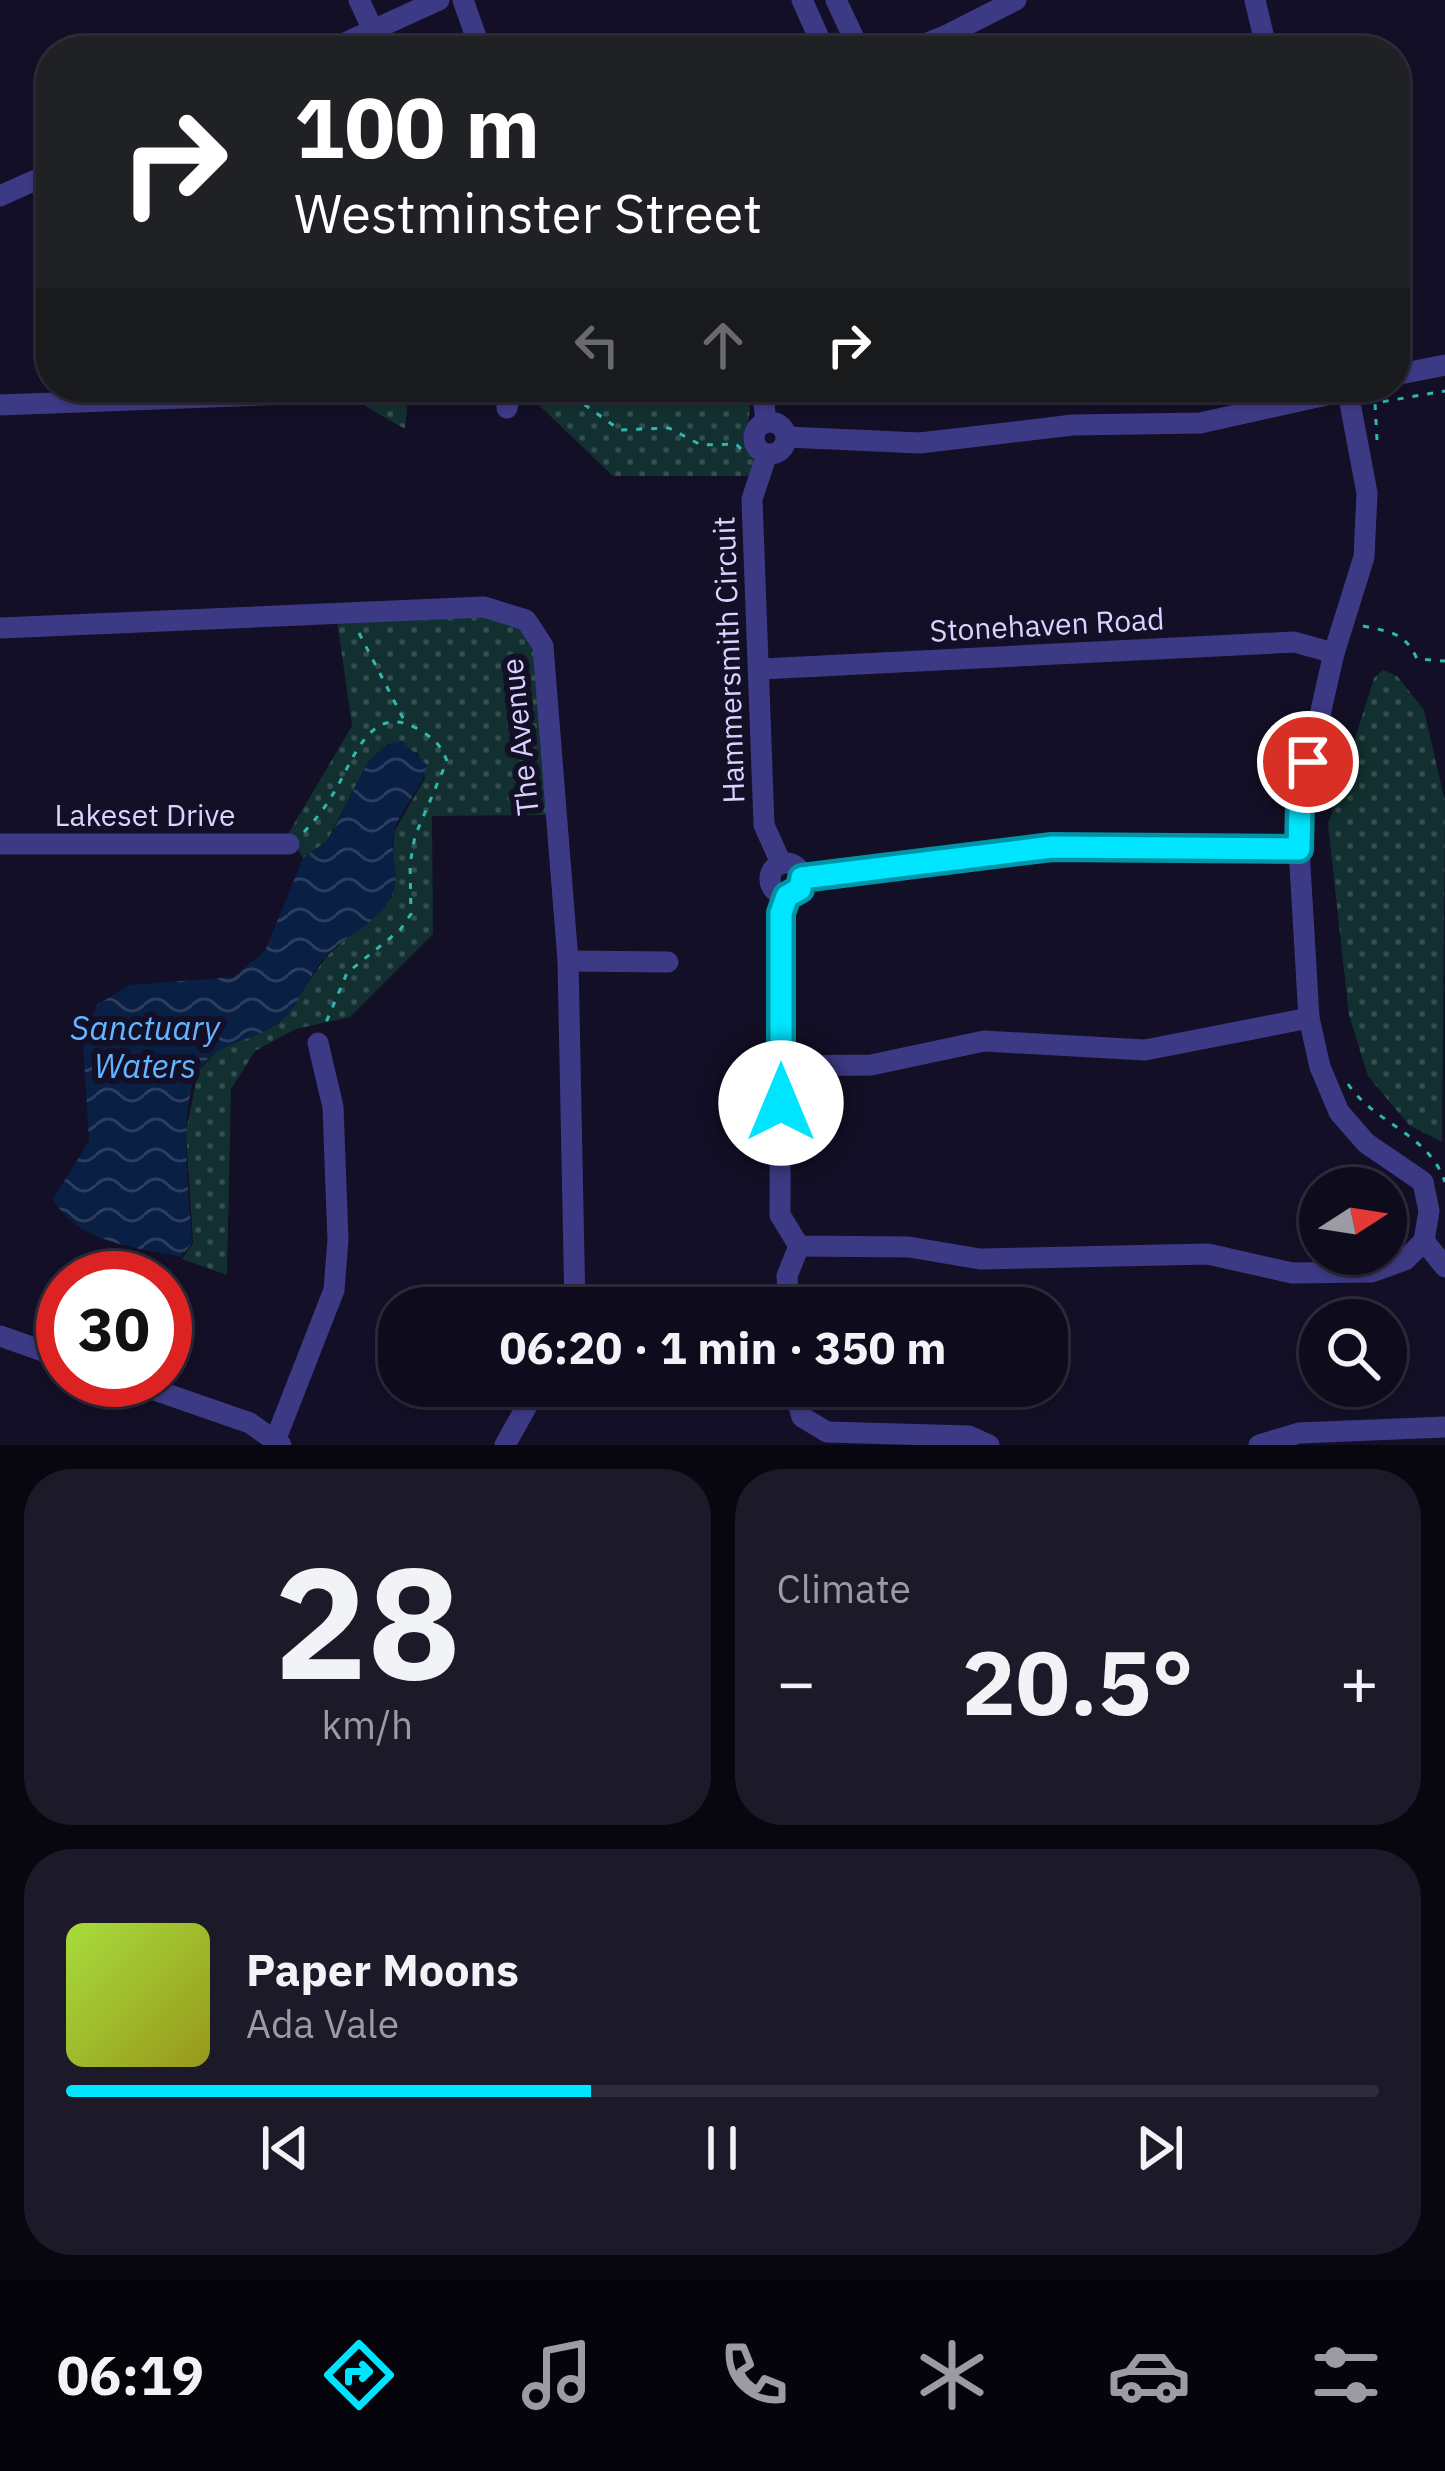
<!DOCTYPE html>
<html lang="en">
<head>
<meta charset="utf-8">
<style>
	body { margin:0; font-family:"IBM Plex Sans",sans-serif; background:#1c1929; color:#f1f3f6; height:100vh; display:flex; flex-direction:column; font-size:45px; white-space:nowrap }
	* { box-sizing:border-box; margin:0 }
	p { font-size:39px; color:#9b9ba3 }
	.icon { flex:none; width:66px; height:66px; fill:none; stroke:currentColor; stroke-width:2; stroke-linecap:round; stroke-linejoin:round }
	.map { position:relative; height:1445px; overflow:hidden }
	.details { display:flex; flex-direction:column; gap:24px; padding:24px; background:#08060f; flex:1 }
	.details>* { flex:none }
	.guide { position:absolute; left:36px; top:36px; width:1374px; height:366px; border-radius:48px; box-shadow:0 3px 9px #0004,0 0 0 3px #2e2b3b; background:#202124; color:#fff; overflow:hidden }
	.needle { width:78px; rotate:78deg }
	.tools { position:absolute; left:1299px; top:1167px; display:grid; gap:24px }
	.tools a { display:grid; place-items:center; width:108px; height:108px; border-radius:50%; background:#0e0b1c; box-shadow:0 3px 9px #0004,0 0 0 3px #2e2b3b; font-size:60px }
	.speed { position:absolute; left:36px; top:1251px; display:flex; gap:24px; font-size:60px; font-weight:700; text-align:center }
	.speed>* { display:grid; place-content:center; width:156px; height:156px; border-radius:50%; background:#0e0b1c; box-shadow:0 3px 9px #0004,0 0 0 3px #2e2b3b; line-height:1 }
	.speed .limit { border:18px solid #d22; background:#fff; color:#111 }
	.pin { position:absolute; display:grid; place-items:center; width:102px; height:102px; color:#fff; margin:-51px; border:6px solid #fff; border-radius:50%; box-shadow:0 3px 12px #0007 }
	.me { position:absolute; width:132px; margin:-66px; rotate:0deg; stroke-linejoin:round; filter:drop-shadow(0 0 9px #0008) }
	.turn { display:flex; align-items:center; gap:42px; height:252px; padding:0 60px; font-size:54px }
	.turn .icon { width:156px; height:156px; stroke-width:2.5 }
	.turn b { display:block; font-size:84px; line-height:102px }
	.lanes { display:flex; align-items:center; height:114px; padding:0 60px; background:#0003; justify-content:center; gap:60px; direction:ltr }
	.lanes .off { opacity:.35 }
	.big { font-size:90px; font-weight:700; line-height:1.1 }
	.details .card { flex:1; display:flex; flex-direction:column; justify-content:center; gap:18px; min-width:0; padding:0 42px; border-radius:48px; background:#1c1929 }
	.details .dial { align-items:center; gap:0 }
	.dial b { font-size:156px; line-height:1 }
	.song { display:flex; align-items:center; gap:36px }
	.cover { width:144px; height:144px; border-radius:18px; background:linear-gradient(135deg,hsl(80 70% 55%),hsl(60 70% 35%)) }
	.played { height:12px; border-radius:6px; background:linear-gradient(90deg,#00e5ff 40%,#2e2b3b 40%) }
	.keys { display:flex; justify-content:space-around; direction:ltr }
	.heat { display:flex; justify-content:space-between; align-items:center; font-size:66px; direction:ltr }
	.details .tiles { flex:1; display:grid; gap:24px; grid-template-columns:1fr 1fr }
	.card:last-child { grid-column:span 2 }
	.trip { position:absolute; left:378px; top:1287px; width:690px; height:120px; border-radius:48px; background:#0e0b1c; box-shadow:0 3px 9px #0004,0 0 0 3px #2e2b3b; font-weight:700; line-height:120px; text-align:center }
	.tabs { display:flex; height:192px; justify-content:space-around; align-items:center; background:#06040b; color:#9b9ba3 }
	.tabs .icon { width:84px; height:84px }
	.tabs .active { color:#00e5ff }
	.tabs b { font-size:54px; color:#f1f3f6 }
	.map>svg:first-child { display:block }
</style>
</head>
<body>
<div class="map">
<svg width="1445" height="1445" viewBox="0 0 1445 1445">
	<defs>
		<pattern id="park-dots" width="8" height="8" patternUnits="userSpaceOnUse" patternTransform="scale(3)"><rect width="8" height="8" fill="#12302f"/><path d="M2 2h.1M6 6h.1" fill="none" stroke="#344d4e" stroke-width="1.8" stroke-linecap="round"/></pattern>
		<pattern id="water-waves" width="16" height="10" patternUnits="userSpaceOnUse" patternTransform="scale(3)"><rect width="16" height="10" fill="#0a1f44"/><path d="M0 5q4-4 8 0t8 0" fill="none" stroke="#2d3f60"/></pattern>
	</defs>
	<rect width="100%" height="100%" fill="#130f26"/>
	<g fill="url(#park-dots)">
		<path d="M332 387H415L408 397 405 429Z"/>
		<path d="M520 387H752L748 426 756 476H613Z"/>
		<path d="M484 607 526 620 543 646 552 815 432 816 433 934 350 1017 296 1029 255 1051 231 1089 227 1275 182 1259 193 1243 186 1132 198 1071 218 1050 279 1023 326 957 392 897 394 832 425 778 418 753 388 744 368 762 327 841 303 858 288 834 352 726 336 613Z"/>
		<path d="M1383 670 1397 676 1424 710 1445 802 1442 1142 1409 1125 1368 1076 1349 1015 1328 825 1374 678Z"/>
	</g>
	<path fill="url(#water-waves)" d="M402 741 427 765C422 790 401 807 394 831 388 852 402 873 392 895 380 923 345 935 325 957 306 978 301 1006 277 1024 252 1042 216 1042 199 1070 177 1105 190 1201 192 1243L181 1257C136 1247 77 1243 53 1199L89 1141 83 1042 97 1005 130 985 233 977 265 951 303 858 328 841 368 762 389 744Z"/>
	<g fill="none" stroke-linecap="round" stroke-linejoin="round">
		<g stroke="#2fb8b0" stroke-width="3" stroke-dasharray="6 9" stroke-linecap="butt">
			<path d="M560 387 620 430 669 428 701 445 736 444 745 453"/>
			<path d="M1377 440 1375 403 1445 391"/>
			<path d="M1363 626C1390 632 1405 632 1417 659L1445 661"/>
			<path d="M359 633 404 720"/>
			<path d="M304 832C315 820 325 808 333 794 352 764 369 702 416 728 433 738 440 743 447 761L415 836 410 864 411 914 400 930 347 973 324 1027"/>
			<path d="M1348 1084C1375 1124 1429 1134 1445 1182"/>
		</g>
		<g stroke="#3d3a85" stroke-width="21">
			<path d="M359 0 373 30"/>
			<path d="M463 0 481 51"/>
			<path d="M802 0 825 51"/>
			<path d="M836 0 860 51"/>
			<path d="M1255 0 1267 51"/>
			<path d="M327 51 439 0"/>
			<path d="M907 51 945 36 1016 0"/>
			<path d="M0 196 51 173"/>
			<path d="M1395 375 1445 365"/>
			<path d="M762 387 766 422"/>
			<path d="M0 405 314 393 313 387"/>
			<path d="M507 408 512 387"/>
			<circle cx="770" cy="438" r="16"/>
			<path d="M787 437 920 443 1073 425 1200 423 1331 394"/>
			<path d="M767 454 752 499 764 825 781 863"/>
			<path d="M0 628 484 607 526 620 543 646 568 961 575 1308"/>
			<path d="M761 669 1294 642 1334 653"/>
			<path d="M0 844H289"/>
			<circle cx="786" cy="879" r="16"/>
			<path d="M802 878 1052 847 1299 849"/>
			<path d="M786 895 781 913 780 1215 799 1246 909 1247 980 1259 1208 1254 1292 1273 1372 1272 1405 1260 1424 1241 1429 1211 1423 1182 1366 1143 1339 1112 1320 1067 1309 1018 1299 849 1300 803 1334 653 1364 557 1367 493 1350 403"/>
			<path d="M568 961 668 962"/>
			<path d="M781 1066 871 1065 984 1041 1145 1050 1309 1018"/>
			<path d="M1424 1241 1445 1267"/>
			<path d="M789 1308 787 1276 799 1246"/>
			<path d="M0 1336 63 1358"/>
			<path d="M126 1380 250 1423 281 1445"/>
			<path d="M793 1386 802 1417 827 1432 969 1436 989 1445"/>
			<path d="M275 1441 334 1290 338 1240 333 1107 318 1043"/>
			<path d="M505 1445 538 1386"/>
			<path d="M1259 1445 1299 1433 1445 1427"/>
		</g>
	</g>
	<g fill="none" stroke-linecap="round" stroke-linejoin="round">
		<defs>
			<path id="route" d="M781 1103V913L787 896 800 889 802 878 1052 847 1299 849 1300 803 1308 762"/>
		</defs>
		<use href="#route" stroke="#0095a6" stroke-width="30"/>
		<use href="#route" stroke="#00e5ff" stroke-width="21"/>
	</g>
	<g text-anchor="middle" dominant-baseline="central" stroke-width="12" stroke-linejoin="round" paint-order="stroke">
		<g font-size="30" fill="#d9d4ff" stroke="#130f26">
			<text transform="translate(1047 624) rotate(-3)">Stonehaven Road</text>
			<text transform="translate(728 660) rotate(-92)">Hammersmith Circuit</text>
			<text transform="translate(519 737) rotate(-96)">The Avenue</text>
			<text x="145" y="814">Lakeset Drive</text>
		</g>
		<g font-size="33" font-style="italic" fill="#62b6ff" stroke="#130f26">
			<text x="145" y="1027">Sanctuary<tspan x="145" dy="38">Waters</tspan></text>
		</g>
	</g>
</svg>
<div class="tools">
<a><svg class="needle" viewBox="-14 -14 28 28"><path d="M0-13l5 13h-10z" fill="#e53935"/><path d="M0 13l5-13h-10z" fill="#9b9ba3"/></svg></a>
<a><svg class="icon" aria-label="search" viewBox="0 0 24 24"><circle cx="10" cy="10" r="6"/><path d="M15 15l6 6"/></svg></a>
</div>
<div class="speed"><div class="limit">30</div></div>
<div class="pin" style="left:1308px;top:762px;background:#d93025"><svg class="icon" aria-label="arrive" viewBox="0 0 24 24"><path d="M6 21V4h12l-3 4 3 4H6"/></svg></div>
<svg class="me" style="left:781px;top:1103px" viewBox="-20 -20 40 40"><circle r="19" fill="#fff"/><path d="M0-13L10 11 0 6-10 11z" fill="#00e5ff"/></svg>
<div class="trip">06:20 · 1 min · 350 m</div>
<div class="guide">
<div class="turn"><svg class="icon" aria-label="right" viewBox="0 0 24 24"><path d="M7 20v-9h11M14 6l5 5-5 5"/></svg><div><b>100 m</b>Westminster Street</div></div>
<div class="lanes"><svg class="icon off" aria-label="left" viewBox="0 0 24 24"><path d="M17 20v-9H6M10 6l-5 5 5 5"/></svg><svg class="icon off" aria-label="ahead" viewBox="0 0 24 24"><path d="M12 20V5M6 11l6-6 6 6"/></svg><svg class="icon" aria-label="right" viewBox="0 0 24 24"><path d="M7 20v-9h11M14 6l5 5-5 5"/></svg></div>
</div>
</div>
<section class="details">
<div class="tiles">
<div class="card dial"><b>28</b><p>km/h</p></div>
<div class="card"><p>Climate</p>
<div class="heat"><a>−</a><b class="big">20.5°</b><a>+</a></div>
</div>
<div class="card">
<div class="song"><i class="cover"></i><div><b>Paper Moons</b><p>Ada Vale</p></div></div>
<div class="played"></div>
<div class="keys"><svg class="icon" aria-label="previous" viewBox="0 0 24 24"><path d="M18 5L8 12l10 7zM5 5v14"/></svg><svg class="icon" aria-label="pause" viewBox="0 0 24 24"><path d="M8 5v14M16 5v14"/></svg><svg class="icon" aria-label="next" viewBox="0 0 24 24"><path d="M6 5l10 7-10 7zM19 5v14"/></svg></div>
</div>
</div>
</section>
<nav class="tabs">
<b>06:19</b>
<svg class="icon active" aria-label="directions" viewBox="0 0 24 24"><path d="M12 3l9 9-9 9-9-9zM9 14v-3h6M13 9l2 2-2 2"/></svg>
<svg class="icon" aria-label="music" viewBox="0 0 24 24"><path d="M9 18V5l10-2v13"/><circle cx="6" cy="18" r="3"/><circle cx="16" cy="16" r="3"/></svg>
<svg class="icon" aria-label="phone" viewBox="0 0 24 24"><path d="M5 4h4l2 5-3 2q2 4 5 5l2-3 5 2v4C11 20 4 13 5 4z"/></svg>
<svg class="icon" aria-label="climate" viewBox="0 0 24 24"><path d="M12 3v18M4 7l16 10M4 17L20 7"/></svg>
<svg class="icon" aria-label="car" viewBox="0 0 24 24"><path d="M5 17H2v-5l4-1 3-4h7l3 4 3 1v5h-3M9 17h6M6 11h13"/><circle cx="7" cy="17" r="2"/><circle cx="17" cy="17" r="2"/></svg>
<svg class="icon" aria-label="filters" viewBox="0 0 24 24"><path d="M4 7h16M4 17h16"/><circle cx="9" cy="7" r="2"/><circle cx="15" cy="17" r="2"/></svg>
</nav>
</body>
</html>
